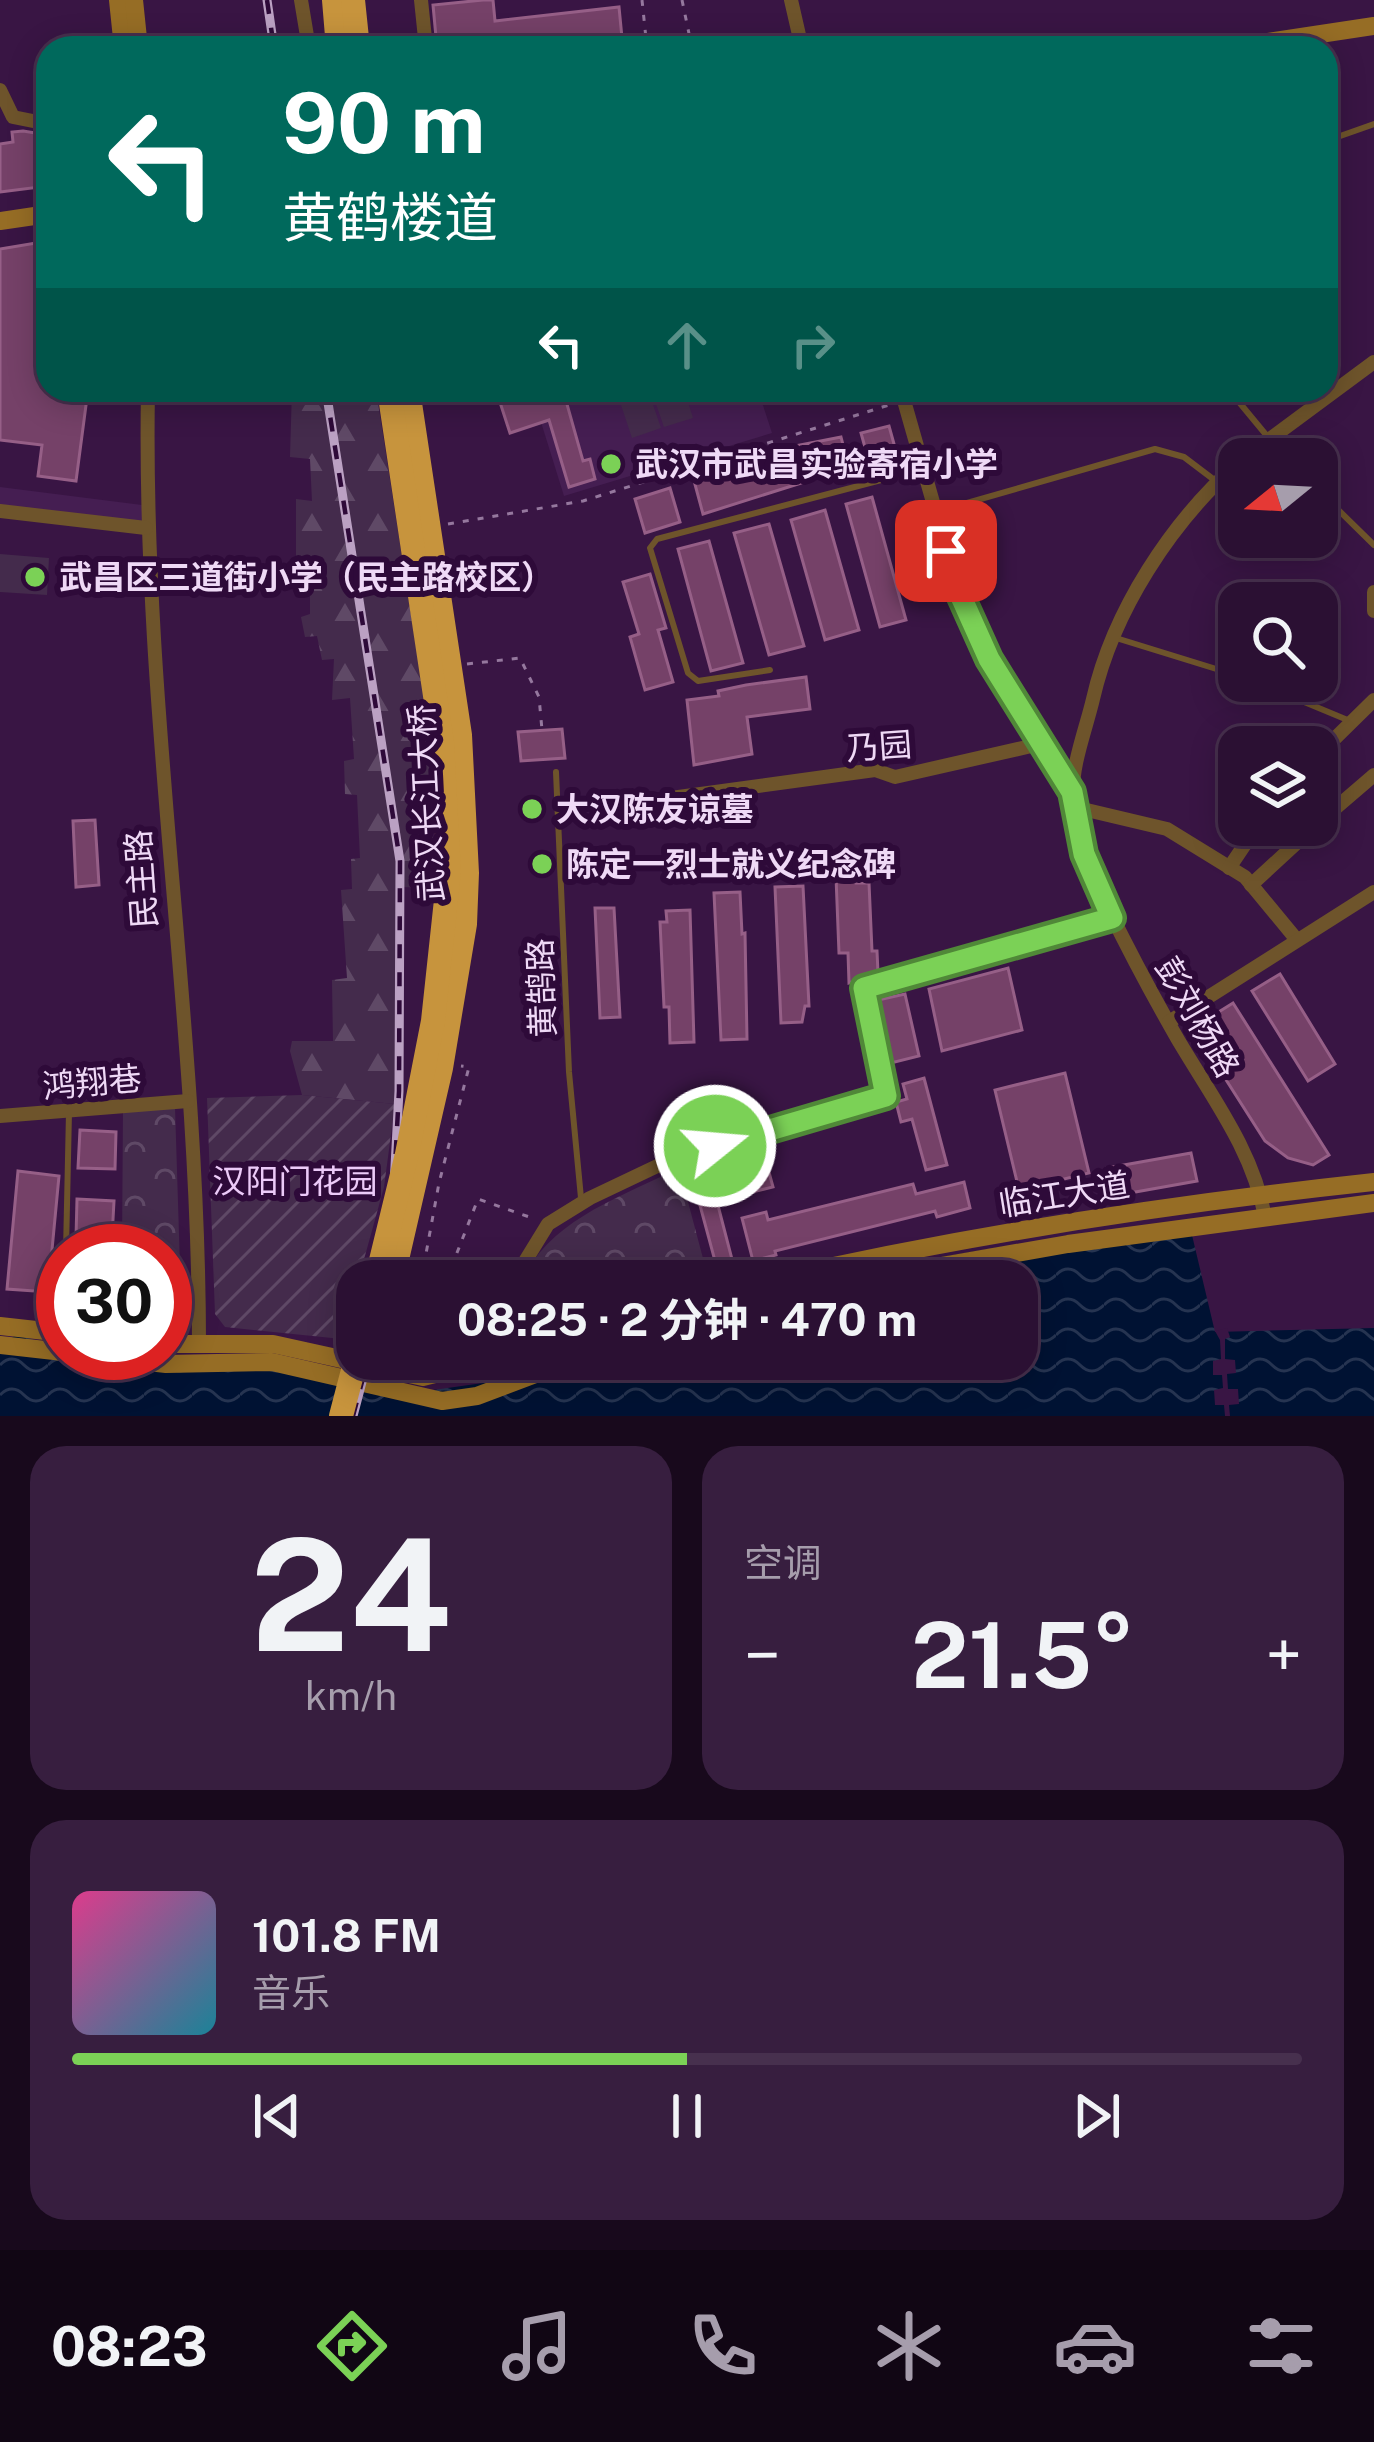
<!DOCTYPE html>
<html lang="zh">
<head>
<meta charset="utf-8">
<style>
	body { margin:0; font-family:"Public Sans","Noto Sans SC",sans-serif; background:#371e3f; color:#f1f3f6; height:100vh; display:flex; flex-direction:column; font-size:45px; white-space:nowrap }
	* { box-sizing:border-box; margin:0 }
	p { font-size:39px; color:#a69dac }
	.icon { flex:none; width:66px; height:66px; fill:none; stroke:currentColor; stroke-width:2; stroke-linecap:round; stroke-linejoin:round }
	.map { position:relative; height:1416px; overflow:hidden }
	.panel { display:flex; flex-direction:column; gap:30px; padding:30px; background:#18091c; flex:1 }
	.panel>* { flex:none }
	.hud { position:absolute; left:36px; top:36px; width:1302px; height:366px; border-radius:36px; box-shadow:0 6px 30px #0003,0 0 0 3px #47304e; background:#00695c; color:#fff; overflow:hidden }
	.needle { width:78px; rotate:252deg }
	.controls { position:absolute; left:1218px; top:438px; display:grid; gap:24px }
	.controls a { display:grid; place-items:center; width:120px; height:120px; border-radius:24px; background:#2b1033; box-shadow:0 6px 30px #0003,0 0 0 3px #47304e; font-size:60px }
	.speed { position:absolute; left:36px; top:1224px; display:flex; gap:24px; font-size:60px; font-weight:700; text-align:center }
	.speed>* { display:grid; place-content:center; width:156px; height:156px; border-radius:50%; background:#2b1033; box-shadow:0 6px 30px #0003,0 0 0 3px #47304e; line-height:1 }
	.speed .limit { border:18px solid #d22; background:#fff; color:#111 }
	.pin { position:absolute; display:grid; place-items:center; width:102px; height:102px; color:#fff; margin:-51px; border-radius:24px; box-shadow:0 6px 18px #0006 }
	.me { position:absolute; width:132px; margin:-66px; rotate:73deg; stroke-linejoin:round; filter:drop-shadow(0 0 9px #0008) }
	.turn { display:flex; align-items:center; gap:42px; height:252px; padding:0 48px; font-size:54px }
	.turn .icon { width:156px; height:156px; stroke-width:2.5 }
	.turn b { display:block; font-size:84px; line-height:102px }
	.lanes { display:flex; align-items:center; height:114px; padding:0 48px; background:#0003; justify-content:center; gap:60px; direction:ltr }
	.lanes .off { opacity:.35 }
	.big { font-size:90px; font-weight:700; line-height:1.1 }
	.panel .tile { flex:1; display:flex; flex-direction:column; justify-content:center; gap:18px; min-width:0; padding:0 42px; border-radius:36px; background:#371e3f }
	.panel .dial { align-items:center; gap:0 }
	.dial b { font-size:156px; line-height:1 }
	.song { display:flex; align-items:center; gap:36px }
	.cover { width:144px; height:144px; border-radius:18px; background:linear-gradient(135deg,hsl(330 70% 55%),hsl(190 70% 35%)) }
	.played { height:12px; border-radius:6px; background:linear-gradient(90deg,#7bd156 50%,#47304e 50%) }
	.keys { display:flex; justify-content:space-around; direction:ltr }
	.heat { display:flex; justify-content:space-between; align-items:center; font-size:66px; direction:ltr }
	.panel .tiles { flex:1; display:grid; gap:30px; grid-template-columns:1fr 1fr }
	.tile:last-child { grid-column:span 2 }
	.trip { position:absolute; left:336px; top:1260px; width:702px; height:120px; border-radius:36px; background:#2b1033; box-shadow:0 6px 30px #0003,0 0 0 3px #47304e; font-weight:700; line-height:120px; text-align:center }
	.dock { display:flex; height:192px; justify-content:space-around; align-items:center; background:#110614; color:#a69dac }
	.dock .icon { width:84px; height:84px }
	.dock .current { color:#7bd156 }
	.dock b { font-size:54px; color:#f1f3f6 }
	.map>svg:first-child { display:block }
</style>
</head>
<body>
<div class="map">
<svg width="1374" height="1416" viewBox="0 0 1374 1416">
	<defs>
		<pattern id="forest-firs" width="22" height="20" patternUnits="userSpaceOnUse" patternTransform="scale(3)"><rect width="22" height="20" fill="#442b4c"/><path d="M5 1l3.5 6h-7zM16 11l3.5 6h-7z" fill="#5f4966"/></pattern>
		<pattern id="park-crowns" width="20" height="18" patternUnits="userSpaceOnUse" patternTransform="scale(3)"><rect width="20" height="18" fill="#442b4c"/><path d="M2 6a3 3 0 1 1 6 0M12 15a3 3 0 1 1 6 0" fill="none" stroke="#5f4966"/></pattern>
		<pattern id="garden-furrows" width="10" height="10" patternUnits="userSpaceOnUse" patternTransform="scale(3)"><rect width="10" height="10" fill="#442b4c"/><path d="M-1 1l2-2M0 10L10 0M9 11l2-2" fill="none" stroke="#5f4966"/></pattern>
		<pattern id="water-waves" width="16" height="10" patternUnits="userSpaceOnUse" patternTransform="scale(3)"><rect width="16" height="10" fill="#001233"/><path d="M0 5q4-4 8 0t8 0" fill="none" stroke="#263451"/></pattern>
	</defs>
	<rect width="100%" height="100%" fill="#391544"/>
	<g fill="#451e52">
		<path d="M531 390H758L772 433 564 496Z"/>
		<path d="M0 487 142 505 143 526 0 511Z"/>
	</g>
	<path fill="url(#forest-firs)" d="M292 390H376L430 736 434 888 401 887 395 1104 302 1095 290 1051 292 1041H333L332 980 347 978 341 890 352 889 351 859 360 858 357 795 345 794 344 761 354 759 350 698 332 700 334 659 322 660 317 636 305 637 301 617 310 614V583L296 579V499L312 501 310 459 290 457Z"/>
	<g fill="url(#park-crowns)">
		<path d="M175 1108 182 1330 165 1328V1251H122L123 1111Z"/>
		<path d="M679 1168 709 1281H522C550 1219 622 1197 679 1168Z"/>
	</g>
	<path fill="url(#garden-furrows)" d="M302 1095 395 1104 384 1187 342 1339 225 1327 215 1314 207 1098Z"/>
	<g fill="#442b4c">
		<path d="M616 390H648L661 428 632 438Z"/>
		<path d="M651 390H684L693 418 664 427Z"/>
		<path d="M0 554 49 558 47 595 0 592Z"/>
	</g>
	<path fill="url(#water-waves)" d="M1192 1235 1215 1332 1374 1328V1416H0V1350L16 1334 52 1346 237 1365 426 1391 490 1382 543 1359H1017V1281H802L1006 1246Z"/>
	<path fill="#391544" d="M1227 1328 1230 1337 1225 1339V1359L1235 1360 1236 1373 1227 1374 1228 1389H1238L1239 1404 1229 1405 1230 1416H1225L1224 1405H1215L1214 1390 1223 1388 1222 1375H1213V1361L1221 1359 1220 1340 1215 1331Z"/>
	<g fill="#754168" stroke="#965f87" stroke-width="3">
		<path d="M483 0H493L495 21 619 7 623 48H437L433 5Z"/>
		<path d="M23 131 48 135V186L0 192V144L13 142 12 132Z"/>
		<path d="M48 241V390H88L76 481 38 476 42 445 0 440V249Z"/>
		<path d="M496 390H563L583 461 590 459 595 479 569 487 549 420 510 433Z"/>
		<path d="M889 426 899 462 871 469 861 433Z"/>
		<path d="M841 437 849 468 703 514 693 477 790 447Z"/>
		<path d="M670 488 680 522 645 533 635 499Z"/>
		<path d="M872 497 906 620 880 627 846 504Z"/>
		<path d="M825 510 859 630 825 640 791 520Z"/>
		<path d="M769 524 804 646 769 655 734 533Z"/>
		<path d="M709 541 743 663 711 671 678 549Z"/>
		<path d="M650 574 666 628 658 630 673 682 645 690 630 637 639 634 623 582Z"/>
		<path d="M806 677 810 709 747 717 752 754 694 765 687 700 719 696 718 691 746 685Z"/>
		<path d="M562 729 565 758 521 761 518 732Z"/>
		<path d="M95 820 99 885 76 887 73 821Z"/>
		<path d="M855 876 856 883H869L872 951H877L878 973 849 983 848 953H839L836 877Z"/>
		<path d="M803 886 809 1006H805L802 1022 781 1023 775 887Z"/>
		<path d="M740 892 742 934 745 933 747 1039 721 1040 714 893Z"/>
		<path d="M595 908H614L620 1017 600 1018Z"/>
		<path d="M690 910 694 1042 670 1043 669 1007H664L660 922H667L666 911Z"/>
		<path d="M1008 968 1022 1030 942 1051 929 989Z"/>
		<path d="M1280 974 1335 1064 1308 1081 1252 991Z"/>
		<path d="M905 994 919 1056 891 1063 878 1000Z"/>
		<path d="M1233 1003 1329 1155 1313 1165 1288 1158 1265 1141 1193 1028Z"/>
		<path d="M1065 1073 1089 1173 1019 1190 995 1090Z"/>
		<path d="M924 1078 947 1165 926 1170 912 1119 901 1122 896 1102 907 1099 903 1084Z"/>
		<path d="M80 1130 116 1132 115 1169 78 1168Z"/>
		<path d="M1191 1153 1197 1181 1113 1196 1107 1168Z"/>
		<path d="M764 1154 773 1187 748 1193 740 1160Z"/>
		<path d="M708 1167 733 1263 724 1265 715 1261 691 1172Z"/>
		<path d="M18 1171 59 1176 48 1292 7 1289Z"/>
		<path d="M964 1182 970 1208 937 1217 935 1211 775 1251 776 1255 753 1261 742 1218 766 1212 768 1220 913 1184 916 1194Z"/>
		<path d="M77 1199 114 1201 112 1238 76 1237Z"/>
	</g>
	<g fill="none" stroke-linecap="round" stroke-linejoin="round">
		<g stroke="#95789e" stroke-width="3" stroke-dasharray="6 9" stroke-linecap="butt">
			<path d="M642 0 647 48"/>
			<path d="M682 0 692 48"/>
			<path d="M448 524 583 501 889 405"/>
			<path d="M467 664 520 658 539 697 542 730"/>
			<path d="M421 1281 439 1183 469 1067 461 1066"/>
			<path d="M446 1281 478 1199 535 1219"/>
		</g>
		<g stroke="#6e542b" stroke-width="6">
			<path d="M1326 141 1374 124"/>
			<path d="M1229 390 1286 459"/>
			<path d="M1317 489 1374 545"/>
			<path d="M939 511 1155 449 1184 457 1217 482"/>
			<path d="M1116 638 1239 676"/>
			<path d="M770 670 698 681 688 673 650 548 657 539 923 469"/>
			<path d="M1254 681 1350 721"/>
			<path d="M556 772 569 1072 581 1198"/>
			<path d="M66 1251 69 1112"/>
		</g>
		<g stroke="#6e542b" stroke-width="14">
			<path d="M301 0 309 48"/>
			<path d="M421 0 426 48"/>
			<path d="M791 0 802 48"/>
			<path d="M0 90 13 117 48 124"/>
			<path d="M148 390C142 709 199 1025 199 1344"/>
			<path d="M901 390 958 590 989 659 1072 792"/>
			<path d="M1243 459 1374 362"/>
			<path d="M1239 462C1171 522 1113 611 1093 699 1086 729 1071 766 1073 797 1075 837 1091 874 1109 910 1130 953 1153 996 1177 1038 1211 1096 1253 1150 1265 1217"/>
			<path d="M0 511 146 528"/>
			<path d="M1374 592V611"/>
			<path d="M1317 756 1374 700"/>
			<path d="M649 801 875 770 895 777 1040 744"/>
			<path d="M1074 807 1167 829 1245 877 1297 940"/>
			<path d="M1317 824 1374 775"/>
			<path d="M1229 868 1258 825"/>
			<path d="M1251 885 1316 825"/>
			<path d="M1169 1022 1374 892"/>
			<path d="M0 1116 188 1101"/>
			<path d="M513 1281 548 1224 590 1198 672 1159 886 1096 864 988 1012 949 1113 918"/>
		</g>
		<g stroke="#966d25" stroke-width="18">
			<path d="M118 0 123 48"/>
			<path d="M134 0 139 48"/>
			<path d="M1228 48 1374 26"/>
			<path d="M0 221 48 214"/>
			<path d="M766 1281C966 1235 1170 1204 1374 1182"/>
			<path d="M856 1281 1068 1244 1374 1203"/>
			<path d="M0 1326 63 1333"/>
			<path d="M165 1344H273L423 1377 495 1359"/>
			<path d="M0 1345 63 1352"/>
			<path d="M69 1353 166 1364 272 1362 442 1401 477 1396 575 1359"/>
		</g>
		<g stroke="#c7943d" stroke-width="24">
			<path d="M334 0 338 48"/>
			<path d="M353 0 358 48"/>
			<path d="M392 1281 441 1068 465 924 467 873 460 735 408 390"/>
		</g>
		<defs>
			<g id="rail">
				<path d="M267 0 274 48"/>
				<path d="M326 390 400 861 399 1091 393 1204 380 1281"/>
				<path d="M353 1416 368 1359"/>
			</g>
		</defs>
		<use href="#rail" stroke="#bba1c3" stroke-width="9"/>
		<use href="#rail" stroke="#2e0a39" stroke-width="4.5" stroke-dasharray="14" stroke-linecap="butt"/>
		<g stroke="#c7943d" stroke-width="24">
			<path d="M376 1281 407 1154 433 1021 449 872 442 742 389 390"/>
			<path d="M341 1416 357 1355"/>
		</g>
	</g>
	<g fill="none" stroke-linecap="round" stroke-linejoin="round">
		<defs>
			<path id="route" d="M715 1146 886 1096 864 988 1112 918 1084 854 1072 792 989 659 958 590 946 551"/>
		</defs>
		<use href="#route" stroke="#508838" stroke-width="30"/>
		<use href="#route" stroke="#7bd156" stroke-width="21"/>
	</g>
	<g fill="#7bd156" stroke="#2e0a39" stroke-width="4.5">
		<circle cx="611" cy="464" r="12"/>
		<circle cx="35" cy="577" r="12"/>
		<circle cx="532" cy="809" r="12"/>
		<circle cx="542" cy="864" r="12"/>
	</g>
	<g text-anchor="middle" dominant-baseline="central" stroke-width="12" stroke-linejoin="round" paint-order="stroke">
		<g font-size="33" font-weight="bold" fill="#efd9f6" stroke="#2e0a39" text-anchor="start">
			<text x="635" y="464">武汉市武昌实验寄宿小学</text>
			<text x="59" y="577">武昌区三道街小学（民主路校区）</text>
			<text x="556" y="809">大汉陈友谅墓</text>
			<text x="566" y="864">陈定一烈士就义纪念碑</text>
		</g>
		<g font-size="33" fill="#efd9f6" stroke="#2e0a39">
			<text transform="translate(879 746) rotate(-4)">乃园</text>
			<text transform="translate(426 803) rotate(-93)">武汉长江大桥</text>
			<text transform="translate(141 879) rotate(-94)">民主路</text>
			<text transform="translate(541 988) rotate(-92)">黄鹄路</text>
			<text transform="translate(1198 1017) rotate(60)">彭刘杨路</text>
			<text transform="translate(92 1082) rotate(-5)">鸿翔巷</text>
			<text transform="translate(1064 1194) rotate(-9)">临江大道</text>
		</g>
		<g font-size="33" fill="#eccaf8" stroke="#2e0a39">
			<text x="295" y="1181">汉阳门花园</text>
		</g>
	</g>
</svg>
<div class="controls">
<a><svg class="needle" viewBox="-14 -14 28 28"><path d="M0-13l5 13h-10z" fill="#e53935"/><path d="M0 13l5-13h-10z" fill="#a69dac"/></svg></a>
<a><svg class="icon" aria-label="search" viewBox="0 0 24 24"><circle cx="10" cy="10" r="6"/><path d="M15 15l6 6"/></svg></a>
<a><svg class="icon" aria-label="layers" viewBox="0 0 24 24"><path d="M12 4l9 5-9 5-9-5zM3 14l9 5 9-5"/></svg></a>
</div>
<div class="speed"><div class="limit">30</div></div>
<div class="pin" style="left:946px;top:551px;background:#d93025"><svg class="icon" aria-label="arrive" viewBox="0 0 24 24"><path d="M6 21V4h12l-3 4 3 4H6"/></svg></div>
<svg class="me" style="left:715px;top:1146px" viewBox="-20 -20 40 40"><circle r="17" fill="#7bd156" stroke="#fff" stroke-width="3"/><path d="M0-11L8 9 0 5-8 9z" fill="#fff"/></svg>
<div class="trip">08:25 · 2 分钟 · 470 m</div>
<div class="hud">
<div class="turn"><svg class="icon" aria-label="left" viewBox="0 0 24 24"><path d="M17 20v-9H6M10 6l-5 5 5 5"/></svg><div><b>90 m</b>黄鹤楼道</div></div>
<div class="lanes"><svg class="icon" aria-label="left" viewBox="0 0 24 24"><path d="M17 20v-9H6M10 6l-5 5 5 5"/></svg><svg class="icon off" aria-label="ahead" viewBox="0 0 24 24"><path d="M12 20V5M6 11l6-6 6 6"/></svg><svg class="icon off" aria-label="right" viewBox="0 0 24 24"><path d="M7 20v-9h11M14 6l5 5-5 5"/></svg></div>
</div>
</div>
<section class="panel">
<div class="tiles">
<div class="tile dial"><b>24</b><p>km/h</p></div>
<div class="tile"><p>空调</p>
<div class="heat"><a>−</a><b class="big">21.5°</b><a>+</a></div>
</div>
<div class="tile">
<div class="song"><i class="cover"></i><div><b>101.8 FM</b><p>音乐</p></div></div>
<div class="played"></div>
<div class="keys"><svg class="icon" aria-label="previous" viewBox="0 0 24 24"><path d="M18 5L8 12l10 7zM5 5v14"/></svg><svg class="icon" aria-label="pause" viewBox="0 0 24 24"><path d="M8 5v14M16 5v14"/></svg><svg class="icon" aria-label="next" viewBox="0 0 24 24"><path d="M6 5l10 7-10 7zM19 5v14"/></svg></div>
</div>
</div>
</section>
<nav class="dock">
<b>08:23</b>
<svg class="icon current" aria-label="directions" viewBox="0 0 24 24"><path d="M12 3l9 9-9 9-9-9zM9 14v-3h6M13 9l2 2-2 2"/></svg>
<svg class="icon" aria-label="music" viewBox="0 0 24 24"><path d="M9 18V5l10-2v13"/><circle cx="6" cy="18" r="3"/><circle cx="16" cy="16" r="3"/></svg>
<svg class="icon" aria-label="phone" viewBox="0 0 24 24"><path d="M5 4h4l2 5-3 2q2 4 5 5l2-3 5 2v4C11 20 4 13 5 4z"/></svg>
<svg class="icon" aria-label="climate" viewBox="0 0 24 24"><path d="M12 3v18M4 7l16 10M4 17L20 7"/></svg>
<svg class="icon" aria-label="car" viewBox="0 0 24 24"><path d="M5 17H2v-5l4-1 3-4h7l3 4 3 1v5h-3M9 17h6M6 11h13"/><circle cx="7" cy="17" r="2"/><circle cx="17" cy="17" r="2"/></svg>
<svg class="icon" aria-label="filters" viewBox="0 0 24 24"><path d="M4 7h16M4 17h16"/><circle cx="9" cy="7" r="2"/><circle cx="15" cy="17" r="2"/></svg>
</nav>
</body>
</html>
